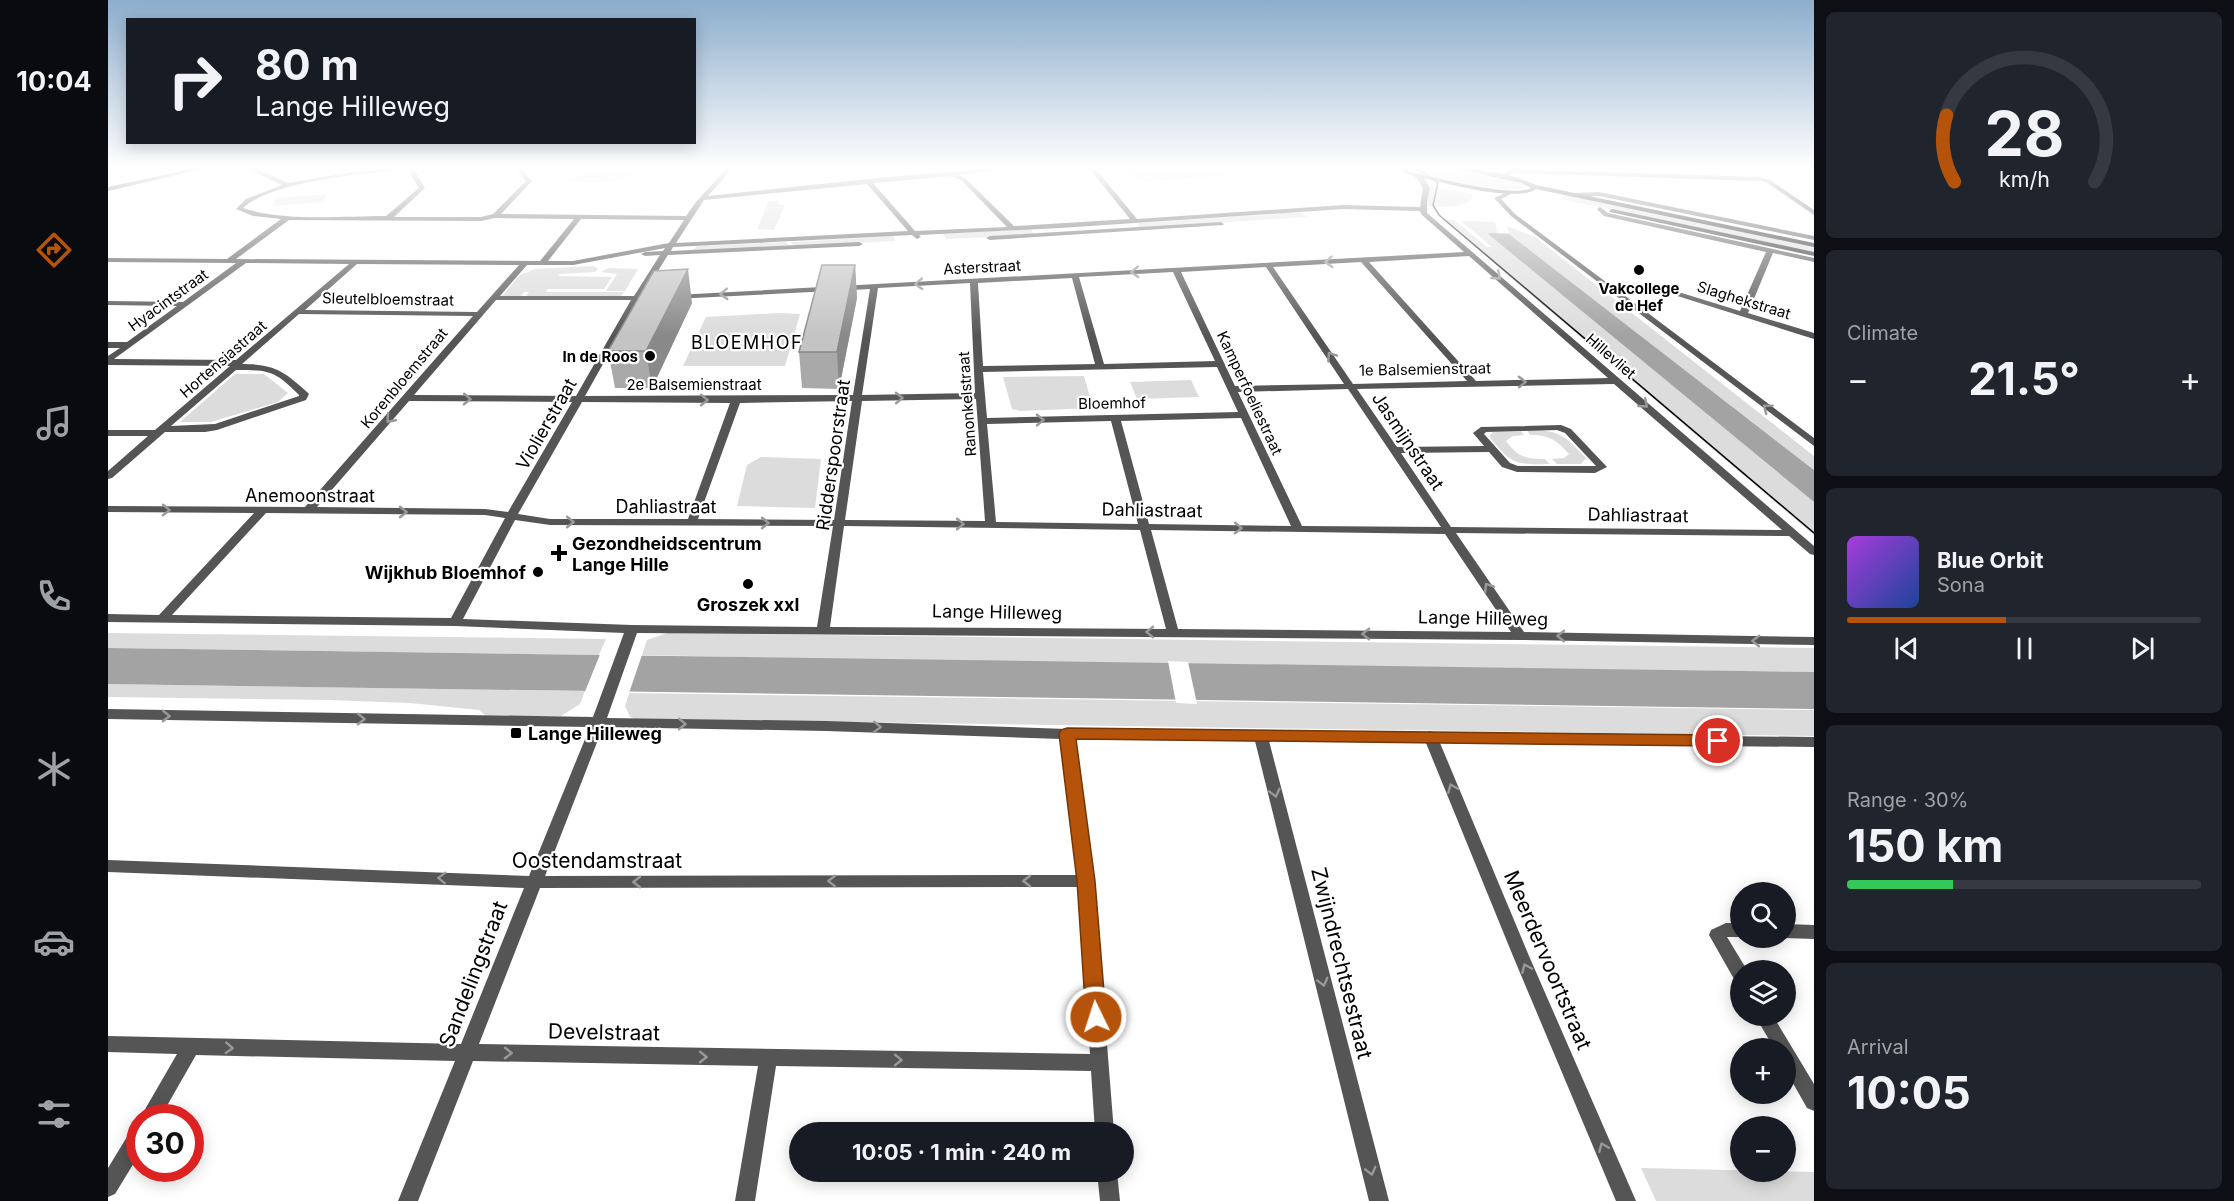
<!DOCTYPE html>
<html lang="en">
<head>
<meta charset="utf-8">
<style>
	body { margin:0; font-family:Inter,sans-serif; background:#20242c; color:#f1f3f6; height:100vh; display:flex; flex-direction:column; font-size:22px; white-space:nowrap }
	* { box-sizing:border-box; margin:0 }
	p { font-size:20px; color:#9ea1a6 }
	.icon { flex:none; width:33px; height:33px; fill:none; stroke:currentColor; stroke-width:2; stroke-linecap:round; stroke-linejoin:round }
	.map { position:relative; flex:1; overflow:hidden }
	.side { display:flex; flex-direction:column; gap:12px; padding:12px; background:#0d0f14; width:420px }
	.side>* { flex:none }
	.banner { position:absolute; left:18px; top:18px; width:570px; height:126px; border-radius:0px; box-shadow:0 3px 15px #0003; background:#171b24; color:#f1f3f6; overflow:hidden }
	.buttons { position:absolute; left:1622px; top:882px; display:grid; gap:12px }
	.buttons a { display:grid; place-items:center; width:66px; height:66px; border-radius:50%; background:#171b24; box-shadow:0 3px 15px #0003; font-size:30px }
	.speed { position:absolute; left:18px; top:1104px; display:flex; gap:12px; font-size:30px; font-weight:700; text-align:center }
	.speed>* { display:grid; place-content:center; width:78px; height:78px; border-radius:50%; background:#171b24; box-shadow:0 3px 15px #0003; line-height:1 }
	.speed .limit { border:9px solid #d22; background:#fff; color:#111 }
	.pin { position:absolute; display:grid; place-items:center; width:51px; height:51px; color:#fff; margin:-26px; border:3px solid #fff; border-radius:50%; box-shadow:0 2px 6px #0007 }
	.me { position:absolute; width:66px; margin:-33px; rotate:356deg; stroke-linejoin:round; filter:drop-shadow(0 0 4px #0008) }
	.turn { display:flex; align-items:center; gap:21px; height:126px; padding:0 30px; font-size:27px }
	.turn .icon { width:78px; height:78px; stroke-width:2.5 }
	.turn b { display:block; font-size:42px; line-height:51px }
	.big { font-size:45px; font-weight:700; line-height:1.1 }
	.side .widget { flex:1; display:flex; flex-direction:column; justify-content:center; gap:9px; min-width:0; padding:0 21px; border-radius:9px; background:#20242c }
	.side .dial { align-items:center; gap:0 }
	.dial svg { height:156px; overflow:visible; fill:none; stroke:#363941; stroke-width:7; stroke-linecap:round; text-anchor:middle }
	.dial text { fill:#f1f3f6; stroke:none }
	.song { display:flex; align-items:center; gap:18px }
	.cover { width:72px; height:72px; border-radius:9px; background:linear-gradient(135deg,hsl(280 70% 55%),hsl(220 70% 35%)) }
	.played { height:6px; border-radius:3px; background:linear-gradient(90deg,#b45309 45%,#363941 45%) }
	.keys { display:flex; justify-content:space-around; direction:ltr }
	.heat { display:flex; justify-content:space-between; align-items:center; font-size:33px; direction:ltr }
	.charge { height:9px; border-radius:4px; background:linear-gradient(90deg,#34c759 30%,#363941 0) }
	.trip { position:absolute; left:681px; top:1122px; width:345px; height:60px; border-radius:30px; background:#171b24; box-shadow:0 3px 15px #0003; font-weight:700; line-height:60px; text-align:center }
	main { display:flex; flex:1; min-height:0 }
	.tab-bar { display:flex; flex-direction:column; width:108px; justify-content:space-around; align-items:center; background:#090b0e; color:#9ea1a6 }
	.tab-bar .icon { width:42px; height:42px }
	.tab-bar .selected { color:#b45309 }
	.tab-bar b { font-size:27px; color:#f1f3f6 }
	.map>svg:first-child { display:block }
</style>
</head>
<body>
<main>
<nav class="tab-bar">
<b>10:04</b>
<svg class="icon selected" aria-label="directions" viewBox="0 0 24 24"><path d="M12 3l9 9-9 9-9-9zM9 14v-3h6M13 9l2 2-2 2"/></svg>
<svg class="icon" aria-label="music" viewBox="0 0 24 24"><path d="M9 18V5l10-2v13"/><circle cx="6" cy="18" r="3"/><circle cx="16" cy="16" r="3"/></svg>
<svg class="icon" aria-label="phone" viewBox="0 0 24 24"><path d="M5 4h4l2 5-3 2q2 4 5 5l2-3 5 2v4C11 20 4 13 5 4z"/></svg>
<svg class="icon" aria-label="climate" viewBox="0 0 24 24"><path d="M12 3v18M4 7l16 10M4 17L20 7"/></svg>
<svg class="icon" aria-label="car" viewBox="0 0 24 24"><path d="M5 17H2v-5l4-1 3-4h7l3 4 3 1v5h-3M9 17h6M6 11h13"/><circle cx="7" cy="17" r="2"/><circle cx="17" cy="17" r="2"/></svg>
<svg class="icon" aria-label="filters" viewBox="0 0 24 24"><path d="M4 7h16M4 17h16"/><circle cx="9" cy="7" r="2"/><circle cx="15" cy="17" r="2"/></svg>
</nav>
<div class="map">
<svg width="1706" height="1201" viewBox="0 0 1706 1201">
	<rect width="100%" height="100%" fill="#fff"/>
	<g fill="#dcdcdc">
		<path d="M1017 168H1094L1123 176 1036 181 1026 178Z"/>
		<path d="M1300 168H1342L1407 182 1416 185 1418 188C1405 195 1313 177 1300 168Z"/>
		<path d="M508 169 523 170 527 174C515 183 469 185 456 178L477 172Z"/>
		<path d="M1323 186 1363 194 1365 197C1356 210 1332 206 1318 206Z"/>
		<path d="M219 194 215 202 164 206 169 198Z"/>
		<path d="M1458 195 1706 246V252L1452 199Z"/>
		<path d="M661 201H670L669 204 677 205 666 230 649 229Z"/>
		<path d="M1192 212 1199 217 1031 228V223Z"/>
		<path d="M1335 220H1346L1379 247H1384L1353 221 1387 222 1389 233H1401L1399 226 1427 237 1706 456V470L1401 234H1380L1706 502V535Z"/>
		<path d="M923 229 927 235 838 239 835 234Z"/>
		<path d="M783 236 786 237 787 241 686 246 683 242Z"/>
		<path d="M678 242 681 246 584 251 589 246Z"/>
		<path d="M486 266 490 269 487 272 452 274 450 276 504 277 496 289H440L438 292H516L513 296H418L421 292H416L413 296H394L412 275 427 269Z"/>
		<path d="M500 268 530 269 517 291H498L509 274 493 272Z"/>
		<path d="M671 313 692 314 677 366H575L598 317Z"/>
		<path d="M127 374H156L180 393 170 402 103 422H72Z"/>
		<path d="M976 376 985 408 912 411 904 409 895 377Z"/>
		<path d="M1083 380 1091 397 1029 399 1022 382Z"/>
		<path d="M1412 430 1416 435 1405 436 1398 441C1410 457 1417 459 1437 459L1442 464C1407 465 1403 464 1381 436L1386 431Z"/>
		<path d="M1419 430C1452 430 1456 435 1478 458L1473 464H1449L1444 459 1456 458 1461 454C1449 440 1441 435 1422 435Z"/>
		<path d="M653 457 713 459 707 508 629 506 639 465Z"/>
		<path d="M0 633 498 639 491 655 0 648Z"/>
		<path d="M559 633 1706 648V672L918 663 534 655 539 640Z"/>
		<path d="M0 684 477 691 472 704 453 716H378L371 710 302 703 219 700 0 697Z"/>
		<path d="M521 693 1706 710V736L527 719 522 717 517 706Z"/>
		<path d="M1533 1168 1706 1172V1201H1548Z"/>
	</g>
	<g fill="#a3a3a3">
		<path d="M1383 233 1401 234 1706 470V502L1380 234Z"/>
		<path d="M0 648 1706 672V709L0 684Z"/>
	</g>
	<g fill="#fff">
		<path d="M493 652H535L520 696 476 694Z"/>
		<path d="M1060 661 1080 662 1089 704 1068 703Z"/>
	</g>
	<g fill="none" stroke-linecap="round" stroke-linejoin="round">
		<g fill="#555" fill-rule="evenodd">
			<path d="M139 168H147L180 183 250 171 288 168C278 173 263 173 251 174 218 179 159 186 135 208 175 222 235 216 278 216L311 188 299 168H305L317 188 286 217H373L385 214 418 181 407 168H413L424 181 393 214 578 216 588 202 619 168H625L600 196 760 179 883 168H906L850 175 857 178 906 226 1022 219 981 168H987L1029 219 1235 205 1312 207 1315 188 1311 181 1303 174 1308 173 1316 178 1322 188 1319 202V213L1706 546V555L1702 554 1681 536 1348 533 1416 632 1706 637V645L1412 640 529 633 499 718 718 721 959 729 1317 733 1322 731 1327 733 1706 737V747L1332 743 1421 956 1528 1201H1508L1405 956 1318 743 1161 741 1281 1201H1261L1147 741 967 739 986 881 1006 1132H987L983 1071 668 1066 647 1201H627L650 1066 365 1061 310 1201H290L347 1061 88 1055 52 1118H32L69 1054 0 1052V1036L353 1044 416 888 0 872V860L421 876 482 727 0 719V709L485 717 516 633 347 626 0 622V614L51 615 146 513 0 512V506L197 507 365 316 191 314 134 364C166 364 176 371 199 392L201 394 198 400 109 430 97 432H57L4 478 0 479V471L40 436H0V430H47L122 366 0 365V356L12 348H0V342H19L69 306 0 305V301L75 302 128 263 0 262V258L119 259 173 219 145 216 128 209 138 199 174 185ZM842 176 853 180 899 227 807 231 765 183ZM759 184 800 231 568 243 596 200ZM1235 209 1312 211 1314 215 1356 252 568 295 564 297 565 299 762 289 745 395 477 396 531 300H545L549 298 545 296H534L560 255 751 246 755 244 751 242 563 251 565 247 804 235 809 239 813 237 811 235 952 228ZM387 218 466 219 432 261 128 259 181 220 373 221ZM473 219 576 220 561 243 465 261H440ZM557 248 555 251 537 252 533 254 537 256 552 255 526 296H392L419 265H465ZM1361 256 1500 378 1368 381 1261 262ZM1253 262 1359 381 1245 384 1165 267ZM138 263 241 264 128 360 6 359ZM249 264 411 265 369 312 197 310ZM1158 267 1236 384 1127 386 1073 272ZM1065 272 1107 361 996 364 971 277ZM964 278 987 364 875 366 870 283ZM862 283 867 393 754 395 770 288ZM388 300H523L468 396 306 395ZM1109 367 1130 412 879 418 875 372ZM128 370C162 370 167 371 191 395V396L107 424 63 426ZM1506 384 1674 530 1343 527 1293 453 1381 452 1394 467 1409 472 1487 473 1499 467 1463 429 1453 425 1373 427 1365 433 1376 446 1289 447 1249 389ZM1240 389 1333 527 1194 526 1130 392ZM868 399 877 521 737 520 754 401ZM301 401 464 402 400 512 377 509 209 507ZM744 401 726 520 590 519 632 403ZM474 402 622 403 580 519H442L410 514ZM1133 418 1183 526 1041 524 1013 421ZM1003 421 1030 524 888 522 879 424ZM1449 430 1457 433 1488 466H1410L1402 463 1376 434 1378 432ZM158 513 377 515 397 518 343 618 64 615ZM407 520 442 525 725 526 709 627 524 625 355 619ZM736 526 1032 530 1058 629 722 627ZM1043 530 1337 534 1403 632 1070 629ZM495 727 718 731 953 739 969 875 437 876ZM971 887 982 1054 371 1044 432 888Z"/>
			<path d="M1407 169 1651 177 1662 180 1706 210V215L1658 182 1651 181 1407 173 1402 174 1398 179H1394L1398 171Z"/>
			<path d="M1400 192 1405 193 1393 199 1407 214 1510 291 1564 290 1632 311 1658 252 1496 216 1489 209 1492 207 1500 213 1706 258V262L1665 253 1640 313 1706 333V339L1563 294 1516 295 1706 438V446L1403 216 1386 198Z"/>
			<path d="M1491 192 1706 236V240L1491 196 1466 197 1463 195 1466 193Z"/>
			<path d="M1113 222 1116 224 1115 225 882 240 878 238 882 236Z"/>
			<path d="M1618 923H1632V937H1619L1639 970H1632V981L1626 979 1601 935 1603 930Z"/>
			<path d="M1677 924 1706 925V939L1676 938Z"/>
			<path d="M1647 1016H1665L1706 1084V1111L1699 1108 1677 1069V1048H1666Z"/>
			<path d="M32 1125V1153L7 1194 0 1197V1168L25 1127Z"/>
			<path d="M989 1172H1009L1012 1201H992Z"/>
		</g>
		<g fill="#222" fill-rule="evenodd">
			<path d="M87 168H99L0 191V187Z"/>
			<path d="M1290 168H1297L1303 172C1328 177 1402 198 1423 188L1413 183 1345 168C1369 168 1407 174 1428 185L1706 243V247L1428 189C1408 204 1325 180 1299 174Z"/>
			<path d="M1504 209 1706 252V256L1502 212 1501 211Z"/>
		</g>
		<path stroke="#000" stroke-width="1.5" d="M1303 168 1318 174 1330 183 1325 205 1331 215 1706 533"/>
	</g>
	<g fill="#a9a9a9">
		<path d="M747 265 749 298 731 389 694 388 691 352Z"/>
		<path d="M584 303 544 388H507L500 351Z"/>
	</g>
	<g fill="#898989">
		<path d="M747 265 749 298 731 389 729 352Z"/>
		<path d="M580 269 584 303 544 388 538 351Z"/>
	</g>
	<g fill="#c4c4c4" stroke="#898989" stroke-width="1.5">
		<path d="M714 265H747L729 352H691Z"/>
		<path d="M580 269 538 351H500L546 271Z"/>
	</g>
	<defs><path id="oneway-chevron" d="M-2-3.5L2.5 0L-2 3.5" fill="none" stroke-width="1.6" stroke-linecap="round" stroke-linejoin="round" transform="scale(1.5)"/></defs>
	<g stroke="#999">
		<use href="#oneway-chevron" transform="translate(1221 262) rotate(176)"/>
		<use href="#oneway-chevron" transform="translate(1027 272) rotate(177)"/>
		<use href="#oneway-chevron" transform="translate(1389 276) rotate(41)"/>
		<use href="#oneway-chevron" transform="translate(811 284) rotate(177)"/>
		<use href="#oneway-chevron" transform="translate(616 294) rotate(177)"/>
		<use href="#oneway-chevron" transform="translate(1223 356) rotate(-124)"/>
		<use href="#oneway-chevron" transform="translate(1414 382) rotate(-1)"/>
		<use href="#oneway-chevron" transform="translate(791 398) rotate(-1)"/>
		<use href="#oneway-chevron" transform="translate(359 399) rotate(1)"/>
		<use href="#oneway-chevron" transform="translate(596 400)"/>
		<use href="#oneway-chevron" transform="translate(1536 404) rotate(41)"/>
		<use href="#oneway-chevron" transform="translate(1659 408) rotate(-143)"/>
		<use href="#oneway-chevron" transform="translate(282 419) rotate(132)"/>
		<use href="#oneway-chevron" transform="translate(932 420) rotate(-1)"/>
		<use href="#oneway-chevron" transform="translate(58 510) rotate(1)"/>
		<use href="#oneway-chevron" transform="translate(295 512)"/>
		<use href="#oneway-chevron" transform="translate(462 522)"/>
		<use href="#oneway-chevron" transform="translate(657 523)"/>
		<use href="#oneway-chevron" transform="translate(852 524) rotate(1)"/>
		<use href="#oneway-chevron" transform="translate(1130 528) rotate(1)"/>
		<use href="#oneway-chevron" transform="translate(1380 587) rotate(-123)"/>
		<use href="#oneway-chevron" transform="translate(1042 632) rotate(-179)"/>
		<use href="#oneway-chevron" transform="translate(1258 634) rotate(-179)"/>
		<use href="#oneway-chevron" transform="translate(1453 636) rotate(-179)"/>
		<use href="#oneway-chevron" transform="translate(1648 641) rotate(-179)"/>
		<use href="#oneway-chevron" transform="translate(58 716) rotate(1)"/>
		<use href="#oneway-chevron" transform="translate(253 719) rotate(1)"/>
		<use href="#oneway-chevron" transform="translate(574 724) rotate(1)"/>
		<use href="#oneway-chevron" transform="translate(769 727) rotate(2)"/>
		<use href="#oneway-chevron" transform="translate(1344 788) rotate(-112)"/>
		<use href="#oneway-chevron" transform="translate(1167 793) rotate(76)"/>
		<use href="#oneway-chevron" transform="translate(334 878) rotate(-178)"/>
		<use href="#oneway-chevron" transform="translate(724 881) rotate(180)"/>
		<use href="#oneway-chevron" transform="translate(919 881) rotate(180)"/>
		<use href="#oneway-chevron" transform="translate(529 882) rotate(180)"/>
		<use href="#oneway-chevron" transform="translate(1418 968) rotate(-113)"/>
		<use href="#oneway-chevron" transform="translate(1215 982) rotate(76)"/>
		<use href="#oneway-chevron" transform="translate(121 1048) rotate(3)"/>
		<use href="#oneway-chevron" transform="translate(400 1053) rotate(1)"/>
		<use href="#oneway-chevron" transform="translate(595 1057) rotate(1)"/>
		<use href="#oneway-chevron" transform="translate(790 1060) rotate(1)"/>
		<use href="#oneway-chevron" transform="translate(1495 1147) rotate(-113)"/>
		<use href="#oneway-chevron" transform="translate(1263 1171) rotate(76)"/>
	</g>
	<linearGradient id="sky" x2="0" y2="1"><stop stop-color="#8cadcc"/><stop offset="0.5" stop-color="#fff"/><stop offset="1" stop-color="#fff" stop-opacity="0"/></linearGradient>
	<rect width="1706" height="336" fill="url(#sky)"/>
	<path fill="#b45309" stroke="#753606" stroke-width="1.5" d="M959 728 1610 735 1616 737 1618 741 1616 745 1610 746 968 739 987 881 998 1017 995 1024 988 1026 981 1024 978 1017 969 881 951 734 953 730Z"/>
	<g fill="#000" stroke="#fff" stroke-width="2">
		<circle cx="1531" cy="270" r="6"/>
		<circle cx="542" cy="356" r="6"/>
		<path d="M448 544h6v6h6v6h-6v6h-6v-6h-6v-6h6z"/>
		<circle cx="430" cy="572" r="6"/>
		<circle cx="640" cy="584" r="6"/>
		<rect x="402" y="727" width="12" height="12" rx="3"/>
	</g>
	<g text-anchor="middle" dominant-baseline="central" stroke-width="4.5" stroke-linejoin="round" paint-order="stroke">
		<g font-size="15" fill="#000" stroke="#fff">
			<text transform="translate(874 267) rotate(-3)">Asterstraat</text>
			<text transform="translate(280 299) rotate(1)">Sleutelbloemstraat</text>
			<text transform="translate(60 300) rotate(-36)">Hyacintstraat</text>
			<text transform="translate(1636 300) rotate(17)">Slaghekstraat</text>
			<text transform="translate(1503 356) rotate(41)">Hillevliet</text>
			<text transform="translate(115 359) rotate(-41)">Hortensiastraat</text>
			<text transform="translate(1317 369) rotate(-1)">1e Balsemienstraat</text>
			<text transform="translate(296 378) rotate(-50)">Korenbloemstraat</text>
			<text x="586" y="384">2e Balsemienstraat</text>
			<text transform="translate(1142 393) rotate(65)">Kamperfoeliestraat</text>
			<text transform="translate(1004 403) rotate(-1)">Bloemhof</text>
			<text transform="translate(859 404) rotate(-94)">Ranonkelstraat</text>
		</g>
		<g font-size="15" font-weight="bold" fill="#000" stroke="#fff">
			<text x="1531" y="288">Vakcollege<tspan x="1531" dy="17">de Hef</tspan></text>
			<text x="530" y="356" text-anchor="end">In de Roos</text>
		</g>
		<g font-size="18" letter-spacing="1.5" fill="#000" stroke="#fff">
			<text x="639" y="342">BLOEMHOF</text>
		</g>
		<g font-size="18" fill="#000" stroke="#fff">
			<text transform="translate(438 424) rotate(-60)">Violierstraat</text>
			<text transform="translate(1300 441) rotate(56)">Jasmijnstraat</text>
			<text transform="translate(725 455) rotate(-82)">Ridderspoorstraat</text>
			<text x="202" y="495">Anemoonstraat</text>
			<text x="558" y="506">Dahliastraat</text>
			<text transform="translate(1044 510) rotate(1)">Dahliastraat</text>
			<text transform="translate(1530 515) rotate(1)">Dahliastraat</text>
			<text transform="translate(889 612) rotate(1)">Lange Hilleweg</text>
			<text transform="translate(1375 618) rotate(1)">Lange Hilleweg</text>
		</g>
		<g font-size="18" font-weight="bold" fill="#000" stroke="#fff" text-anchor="start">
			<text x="464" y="543">Gezondheidscentrum<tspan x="464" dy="21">Lange Hille</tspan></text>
			<text x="418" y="572" text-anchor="end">Wijkhub Bloemhof</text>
			<text x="640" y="604" text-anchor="middle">Groszek xxl</text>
			<text x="420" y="733">Lange Hilleweg</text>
		</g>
		<g font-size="21" fill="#000" stroke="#fff">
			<text x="489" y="860">Oostendamstraat</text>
			<text transform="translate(1440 960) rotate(67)">Meerdervoortstraat</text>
			<text transform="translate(1234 963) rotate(76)">Zwijndrechtsestraat</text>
			<text transform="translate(365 974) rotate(-69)">Sandelingstraat</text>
			<text transform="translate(496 1032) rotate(1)">Develstraat</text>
		</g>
	</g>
</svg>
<div class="buttons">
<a><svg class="icon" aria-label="search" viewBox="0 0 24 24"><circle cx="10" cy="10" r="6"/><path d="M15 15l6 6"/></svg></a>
<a><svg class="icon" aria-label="layers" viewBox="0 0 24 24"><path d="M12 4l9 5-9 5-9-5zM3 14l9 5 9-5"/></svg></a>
<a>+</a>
<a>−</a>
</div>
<div class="speed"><div class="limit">30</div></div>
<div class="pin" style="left:1610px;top:741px;background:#d93025"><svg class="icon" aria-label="arrive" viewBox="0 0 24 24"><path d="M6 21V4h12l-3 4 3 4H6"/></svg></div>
<svg class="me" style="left:988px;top:1017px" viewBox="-20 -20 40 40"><circle r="17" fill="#b45309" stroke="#fff" stroke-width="3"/><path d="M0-11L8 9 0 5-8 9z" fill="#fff"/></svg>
<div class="trip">10:05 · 1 min · 240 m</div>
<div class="banner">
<div class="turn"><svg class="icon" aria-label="right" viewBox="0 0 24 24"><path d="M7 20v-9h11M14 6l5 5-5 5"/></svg><div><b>80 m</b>Lange Hilleweg</div></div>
</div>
</div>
<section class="side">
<div class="widget dial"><svg viewBox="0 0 100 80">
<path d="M14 69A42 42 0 1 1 86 69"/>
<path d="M14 69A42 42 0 0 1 10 35" stroke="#b45309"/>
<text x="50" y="56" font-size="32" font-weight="700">28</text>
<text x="50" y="72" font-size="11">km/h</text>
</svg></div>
<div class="widget"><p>Climate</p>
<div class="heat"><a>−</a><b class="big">21.5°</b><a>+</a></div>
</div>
<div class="widget">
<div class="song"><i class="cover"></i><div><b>Blue Orbit</b><p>Sona</p></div></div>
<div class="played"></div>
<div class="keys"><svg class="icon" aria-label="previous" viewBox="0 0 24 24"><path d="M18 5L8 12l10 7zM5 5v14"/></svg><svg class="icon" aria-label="pause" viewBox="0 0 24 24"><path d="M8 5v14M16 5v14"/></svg><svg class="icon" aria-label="next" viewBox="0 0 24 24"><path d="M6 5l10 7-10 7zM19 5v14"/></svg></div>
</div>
<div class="widget"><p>Range · 30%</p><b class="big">150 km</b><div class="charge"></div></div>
<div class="widget"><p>Arrival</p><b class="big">10:05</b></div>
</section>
</main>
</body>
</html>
